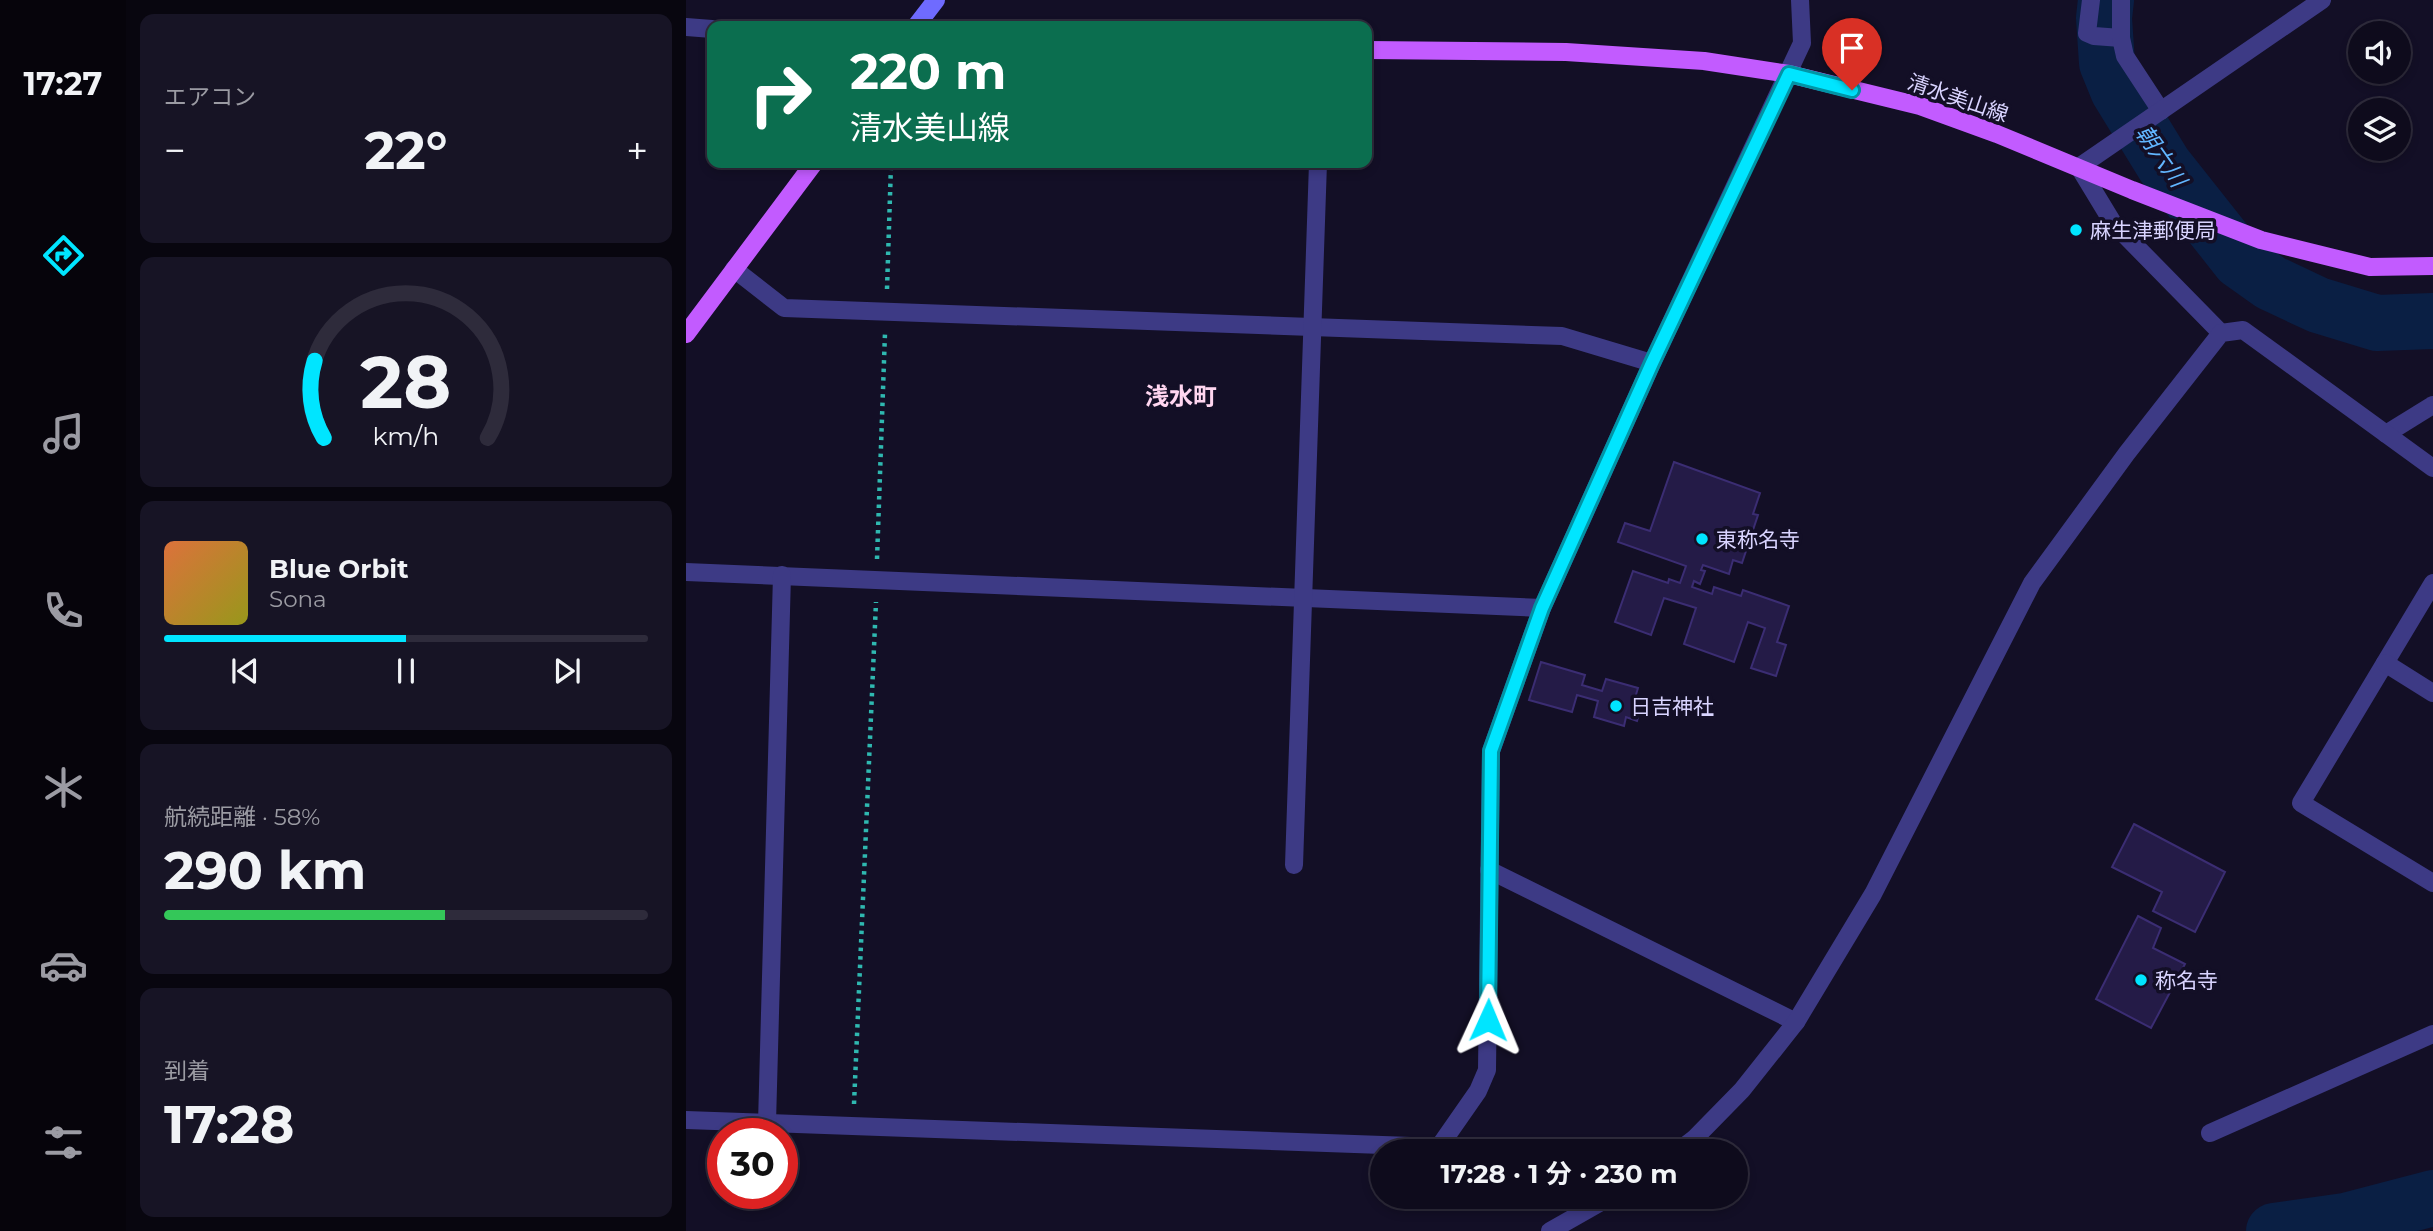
<!DOCTYPE html>
<html lang="ja">
<head>
<meta charset="utf-8">
<style>
	body { margin:0; font-family:Montserrat,"Noto Sans JP",sans-serif; background:#171425; color:#f1f3f6; height:100vh; display:flex; flex-direction:column; font-size:26px; white-space:nowrap }
	* { box-sizing:border-box; margin:0 }
	p { font-size:23px; color:#9b9ba3 }
	.icon { flex:none; width:38px; height:38px; fill:none; stroke:currentColor; stroke-width:2; stroke-linecap:round; stroke-linejoin:round }
	.map { position:relative; flex:1; overflow:hidden }
	.details { display:flex; flex-direction:column; gap:14px; padding:14px; background:#08060f; width:560px }
	.details>* { flex:none }
	.top-card { position:absolute; left:21px; top:21px; width:665px; height:147px; border-radius:14px; box-shadow:0 4px 10px #0003,0 0 0 2px #2e2b3b; background:#0b6e4f; color:#fff; overflow:hidden }
	.tools { position:absolute; left:1662px; top:21px; display:grid; gap:14px }
	.tools a { display:grid; place-items:center; width:63px; height:63px; border-radius:50%; background:#0e0b1c; box-shadow:0 4px 10px #0003,0 0 0 2px #2e2b3b; font-size:35px }
	.speed { position:absolute; left:21px; top:1118px; display:flex; gap:14px; font-size:35px; font-weight:700; text-align:center }
	.speed>* { display:grid; place-content:center; width:91px; height:91px; border-radius:50%; background:#0e0b1c; box-shadow:0 4px 10px #0003,0 0 0 2px #2e2b3b; line-height:1 }
	.speed .limit { border:10px solid #d22; background:#fff; color:#111 }
	.pin { position:absolute; display:grid; place-items:center; width:60px; height:60px; color:#fff; margin:-72px -30px; border-radius:50% 50% 50% 0; rotate:-45deg; box-shadow:0 0 7px #0007 }
	.pin .icon { rotate:45deg }
	.me { position:absolute; width:77px; margin:-38px; rotate:1deg; stroke-linejoin:round; filter:drop-shadow(0 0 5px #0008) }
	.turn { display:flex; align-items:center; gap:24px; height:147px; padding:0 28px; font-size:32px }
	.turn .icon { width:91px; height:91px; stroke-width:2.5 }
	.turn b { display:block; font-size:49px; line-height:60px }
	.big { font-size:52px; font-weight:700; line-height:1.1 }
	.details .card { flex:1; display:flex; flex-direction:column; justify-content:center; gap:10px; min-width:0; padding:0 24px; border-radius:14px; background:#171425 }
	.details .dial { align-items:center; gap:0 }
	.dial svg { height:182px; overflow:visible; fill:none; stroke:#2e2b3b; stroke-width:7; stroke-linecap:round; text-anchor:middle }
	.dial text { fill:#f1f3f6; stroke:none }
	.song { display:flex; align-items:center; gap:21px }
	.cover { width:84px; height:84px; border-radius:10px; background:linear-gradient(135deg,hsl(20 70% 55%),hsl(60 70% 35%)) }
	.played { height:7px; border-radius:4px; background:linear-gradient(90deg,#00e5ff 50%,#2e2b3b 50%) }
	.keys { display:flex; justify-content:space-around; direction:ltr }
	.heat { display:flex; justify-content:space-between; align-items:center; font-size:38px; direction:ltr }
	.charge { height:10px; border-radius:5px; background:linear-gradient(90deg,#34c759 58%,#2e2b3b 0) }
	.trip { position:absolute; left:684px; top:1139px; width:378px; height:70px; border-radius:35px; background:#0e0b1c; box-shadow:0 4px 10px #0003,0 0 0 2px #2e2b3b; font-weight:700; line-height:70px; text-align:center }
	main { display:flex; flex:1; min-height:0 }
	.menu { display:flex; flex-direction:column; width:126px; justify-content:space-around; align-items:center; background:#06040b; color:#9b9ba3 }
	.menu .icon { width:49px; height:49px }
	.menu .on { color:#00e5ff }
	.menu b { font-size:32px; color:#f1f3f6 }
	.map>svg:first-child { display:block }
</style>
</head>
<body>
<main>
<nav class="menu">
<b>17:27</b>
<svg class="icon on" aria-label="directions" viewBox="0 0 24 24"><path d="M12 3l9 9-9 9-9-9zM9 14v-3h6M13 9l2 2-2 2"/></svg>
<svg class="icon" aria-label="music" viewBox="0 0 24 24"><path d="M9 18V5l10-2v13"/><circle cx="6" cy="18" r="3"/><circle cx="16" cy="16" r="3"/></svg>
<svg class="icon" aria-label="phone" viewBox="0 0 24 24"><path d="M5 4h4l2 5-3 2q2 4 5 5l2-3 5 2v4C11 20 4 13 5 4z"/></svg>
<svg class="icon" aria-label="climate" viewBox="0 0 24 24"><path d="M12 3v18M4 7l16 10M4 17L20 7"/></svg>
<svg class="icon" aria-label="car" viewBox="0 0 24 24"><path d="M5 17H2v-5l4-1 3-4h7l3 4 3 1v5h-3M9 17h6M6 11h13"/><circle cx="7" cy="17" r="2"/><circle cx="17" cy="17" r="2"/></svg>
<svg class="icon" aria-label="filters" viewBox="0 0 24 24"><path d="M4 7h16M4 17h16"/><circle cx="9" cy="7" r="2"/><circle cx="15" cy="17" r="2"/></svg>
</nav>
<section class="details">
<div class="card"><p>エアコン</p>
<div class="heat"><a>−</a><b class="big">22°</b><a>+</a></div>
</div>
<div class="card dial"><svg viewBox="0 0 100 80">
<path d="M14 69A42 42 0 1 1 86 69"/>
<path d="M14 69A42 42 0 0 1 10 35" stroke="#00e5ff"/>
<text x="50" y="56" font-size="32" font-weight="700">28</text>
<text x="50" y="72" font-size="11">km/h</text>
</svg></div>
<div class="card">
<div class="song"><i class="cover"></i><div><b>Blue Orbit</b><p>Sona</p></div></div>
<div class="played"></div>
<div class="keys"><svg class="icon" aria-label="previous" viewBox="0 0 24 24"><path d="M18 5L8 12l10 7zM5 5v14"/></svg><svg class="icon" aria-label="pause" viewBox="0 0 24 24"><path d="M8 5v14M16 5v14"/></svg><svg class="icon" aria-label="next" viewBox="0 0 24 24"><path d="M6 5l10 7-10 7zM19 5v14"/></svg></div>
</div>
<div class="card"><p>航続距離 · 58%</p><b class="big">290 km</b><div class="charge"></div></div>
<div class="card"><p>到着</p><b class="big">17:28</b></div>
</section>
<div class="map">
<svg width="1747" height="1231" viewBox="0 0 1747 1231">
	<rect width="100%" height="100%" fill="#130f26"/>
	<g fill="none" stroke-linecap="round" stroke-linejoin="round">
		<g stroke="#0a1f44" stroke-width="56">
			<path d="M1420 0 1418 18 1421 63 1432 90 1478 165 1554 261 1585 283 1632 305 1691 323 1747 321"/>
			<path d="M1588 1231 1659 1221 1747 1198"/>
		</g>
	</g>
	<g fill="#241b47" stroke="#3b2d73" stroke-width="2">
		<path d="M988 462 1074 493 1067 514 1072 515 1056 563 1047 560 1043 574 1017 565 1015 570 1019 571 1014 584 1008 581 1006 587 1026 594 1028 587 1055 596 1057 590 1103 606 1091 642 1100 645 1090 676 1065 668 1079 628 1062 622 1048 662 998 644 1010 608 978 598 965 635 929 622 947 571 982 583 983 579 994 583 1000 566 932 542 939 523 964 531Z"/>
		<path d="M855 662 899 675 896 685 916 691 920 679 952 688 949 698 957 700 951 721 940 717 938 726 908 717 912 701 891 695 886 712 843 700Z"/>
		<path d="M1448 824 1539 872 1509 932 1467 911 1476 892 1426 867Z"/>
		<path d="M1452 916 1475 928 1467 948 1499 964 1465 1028 1410 999Z"/>
	</g>
	<g fill="none" stroke-linecap="round" stroke-linejoin="round">
		<g stroke="#2fb8b0" stroke-width="4.5" stroke-dasharray="3.5 5" stroke-linecap="butt">
			<path d="M201 289 205 165"/>
			<path d="M191 559 199 333"/>
			<path d="M168 1104 190 602"/>
		</g>
		<g stroke="#3d3a85" stroke-width="18">
			<path d="M1405 0 1401 33 1408 36 1435 38"/>
			<path d="M1435 0V38L1439 56 1475 111"/>
			<path d="M0 27 26 29"/>
			<path d="M48 269 98 308 876 336 966 363"/>
			<path d="M1535 333 1427 223 1393 167 1636 0"/>
			<path d="M1700 434 1747 405"/>
			<path d="M0 572 856 608"/>
			<path d="M1747 583 1615 803 1747 883"/>
			<path d="M1699 663 1747 693"/>
			<path d="M608 865 632 163"/>
			<path d="M803 870 1110 1022"/>
			<path d="M0 1120 753 1147 792 1091 801 1070 805 751 856 608 966 363 1116 43 1114 0"/>
			<path d="M81 1123 96 575"/>
			<path d="M1524 1133 1747 1034"/>
			<path d="M991 1152 1008 1139 1056 1090 1110 1022 1187 894 1346 583 1441 453 1535 333 1557 330 1747 468"/>
			<path d="M864 1231 924 1197"/>
		</g>
		<path stroke="#6f6bff" stroke-width="18" d="M230 26 250 0"/>
		<g stroke="#c25bff" stroke-width="18">
			<path d="M681 50 880 52 1018 61 1103 74 1234 106 1311 134 1446 190 1575 240 1684 267 1747 266"/>
			<path d="M0 334 128 163"/>
		</g>
	</g>
	<g fill="none" stroke-linecap="round" stroke-linejoin="round">
		<defs>
			<path id="route" d="M802 1020 805 751 856 608 966 363 1103 74 1166 90"/>
		</defs>
		<use href="#route" stroke="#0095a6" stroke-width="18"/>
		<use href="#route" stroke="#00e5ff" stroke-width="12"/>
	</g>
	<g fill="#00e5ff" stroke="#130f26" stroke-width="2.5">
		<circle cx="1390" cy="230" r="7"/>
		<circle cx="1016" cy="539" r="7"/>
		<circle cx="930" cy="706" r="7"/>
		<circle cx="1455" cy="980" r="7"/>
	</g>
	<g text-anchor="middle" dominant-baseline="central" stroke-width="7" stroke-linejoin="round" paint-order="stroke">
		<g font-size="21" fill="#d9d4ff" stroke="#130f26">
			<text transform="translate(1272 98) rotate(19)">清水美山線</text>
		</g>
		<g font-size="21" fill="#d9d4ff" stroke="#130f26" text-anchor="start">
			<text x="1404" y="230">麻生津郵便局</text>
			<text x="1030" y="539">東称名寺</text>
			<text x="944" y="706">日吉神社</text>
			<text x="1469" y="980">称名寺</text>
		</g>
		<g font-size="23" font-style="italic" fill="#62b6ff" stroke="#130f26">
			<text transform="translate(1475 156) rotate(55)">朝六川</text>
		</g>
		<g font-size="24" font-weight="bold" fill="#ffd6f0" stroke="#130f26">
			<text x="495" y="396">浅水町</text>
		</g>
	</g>
</svg>
<div class="tools">
<a><svg class="icon" aria-label="sound" viewBox="0 0 24 24"><path d="M4 9h4l5-4v14l-5-4H4zM17 9q2 3 0 6"/></svg></a>
<a><svg class="icon" aria-label="layers" viewBox="0 0 24 24"><path d="M12 4l9 5-9 5-9-5zM3 14l9 5 9-5"/></svg></a>
</div>
<div class="speed"><div class="limit">30</div></div>
<div class="pin" style="left:1166px;top:90px;background:#d93025"><svg class="icon" aria-label="arrive" viewBox="0 0 24 24"><path d="M6 21V4h12l-3 4 3 4H6"/></svg></div>
<svg class="me" style="left:802px;top:1020px" viewBox="-20 -20 40 40"><path d="M0-17L14 15 0 8-14 15z" fill="#00e5ff" stroke="#fff" stroke-width="4"/></svg>
<div class="trip">17:28 · 1 分 · 230 m</div>
<div class="top-card">
<div class="turn"><svg class="icon" aria-label="right" viewBox="0 0 24 24"><path d="M7 20v-9h11M14 6l5 5-5 5"/></svg><div><b>220 m</b>清水美山線</div></div>
</div>
</div>
</main>
</body>
</html>
